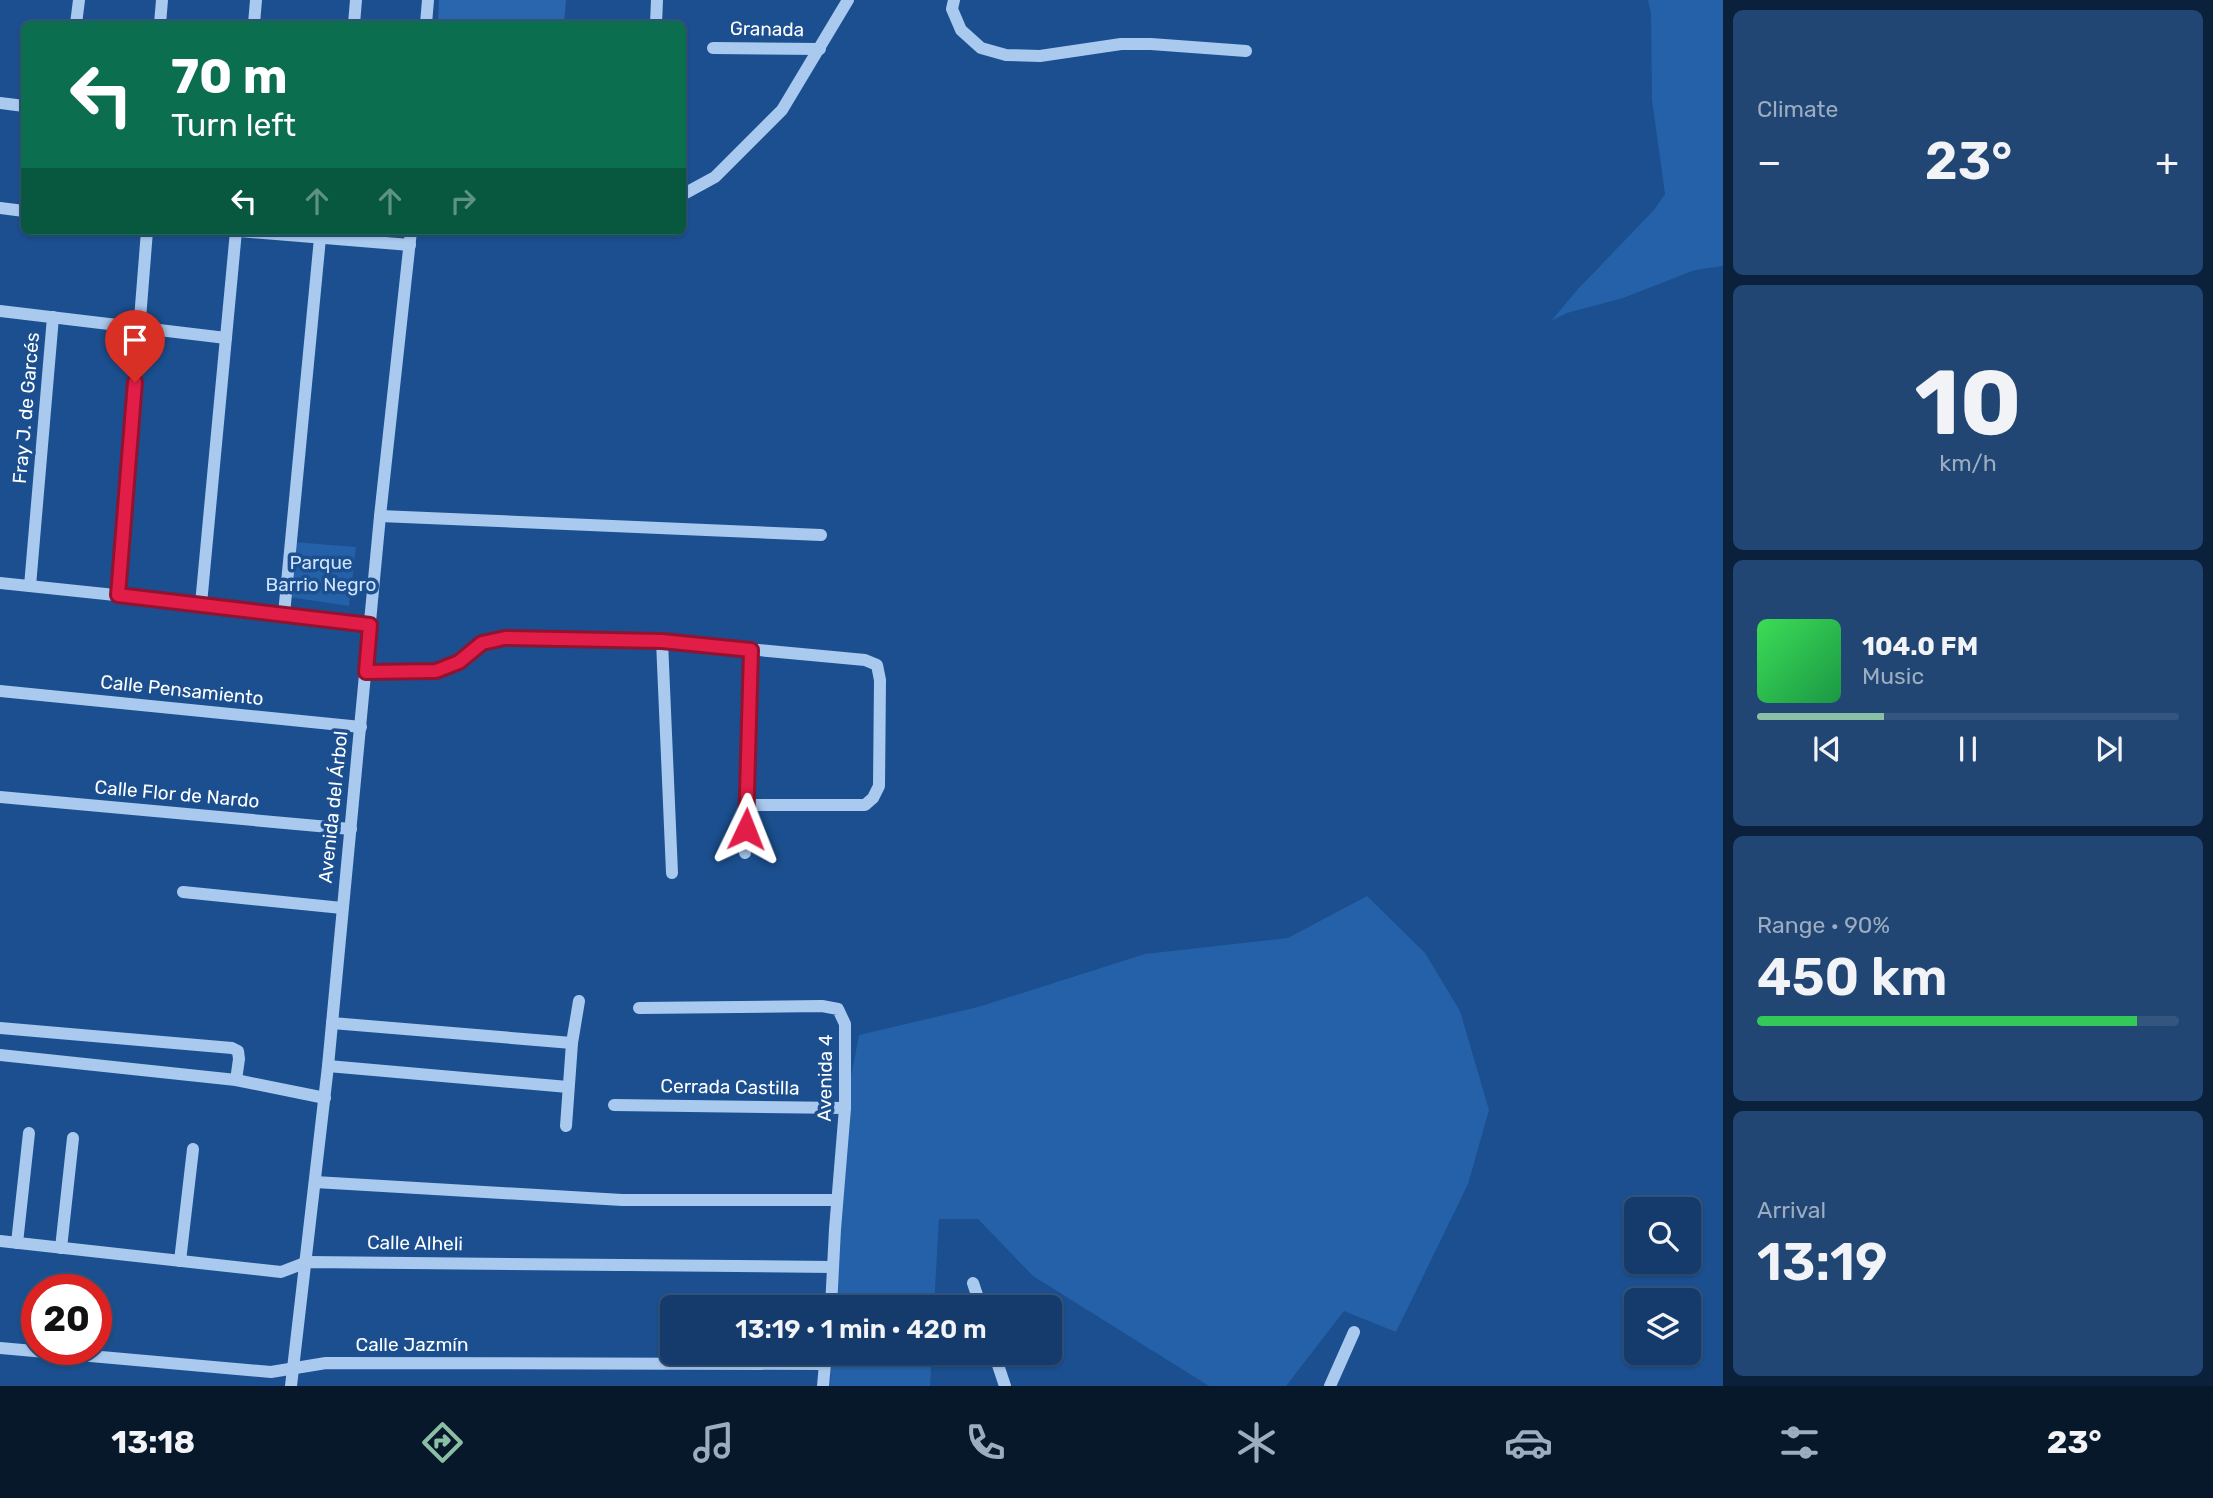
<!DOCTYPE html>
<html lang="en">
<head>
<meta charset="utf-8">
<style>
	body { margin:0; font-family:Rubik,sans-serif; background:#214673; color:#f1f3f6; height:100vh; display:flex; flex-direction:column; font-size:26px; white-space:nowrap }
	* { box-sizing:border-box; margin:0 }
	p { font-size:23px; color:#9dadc1 }
	.icon { flex:none; width:38px; height:38px; fill:none; stroke:currentColor; stroke-width:2; stroke-linecap:round; stroke-linejoin:round }
	.map { position:relative; flex:1; overflow:hidden }
	.sheet { display:flex; flex-direction:column; gap:10px; padding:10px; background:#0b203b; width:490px }
	.sheet>* { flex:none }
	.top-card { position:absolute; left:21px; top:21px; width:665px; height:214px; border-radius:10px; box-shadow:0 2px 5px #0004,0 0 0 2px #33557e; background:#0b6e4f; color:#fff; overflow:hidden }
	.tools { position:absolute; left:1624px; top:1197px; display:grid; gap:14px }
	.tools a { display:grid; place-items:center; width:77px; height:77px; border-radius:10px; background:#143b6b; box-shadow:0 2px 5px #0004,0 0 0 2px #33557e; font-size:35px }
	.speed { position:absolute; left:21px; top:1274px; display:flex; gap:14px; font-size:35px; font-weight:700; text-align:center }
	.speed>* { display:grid; place-content:center; width:91px; height:91px; border-radius:50%; background:#143b6b; box-shadow:0 2px 5px #0004,0 0 0 2px #33557e; line-height:1 }
	.speed .limit { border:10px solid #d22; background:#fff; color:#111 }
	.pin { position:absolute; display:grid; place-items:center; width:60px; height:60px; color:#fff; margin:-72px -30px; border-radius:50% 50% 50% 0; rotate:-45deg; box-shadow:0 0 7px #0007 }
	.pin .icon { rotate:45deg }
	.me { position:absolute; width:77px; margin:-38px; rotate:2deg; stroke-linejoin:round; filter:drop-shadow(0 0 5px #0008) }
	.turn { display:flex; align-items:center; gap:24px; height:147px; padding:0 35px; font-size:32px }
	.turn .icon { width:91px; height:91px; stroke-width:2.5 }
	.turn b { display:block; font-size:49px; line-height:60px }
	.lanes { display:flex; align-items:center; height:66px; padding:0 35px; background:#0003; justify-content:center; gap:35px; direction:ltr }
	.lanes .off { opacity:.35 }
	.big { font-size:52px; font-weight:600; line-height:1.1 }
	.sheet .card { flex:1; display:flex; flex-direction:column; justify-content:center; gap:10px; min-width:0; padding:0 24px; border-radius:10px; background:#214673 }
	.sheet .dial { align-items:center; gap:0 }
	.dial b { font-size:91px; line-height:1 }
	.song { display:flex; align-items:center; gap:21px }
	.cover { width:84px; height:84px; border-radius:10px; background:linear-gradient(135deg,hsl(130 70% 55%),hsl(140 70% 35%)) }
	.played { height:7px; border-radius:4px; background:linear-gradient(90deg,#8abfa5 30%,#33557e 30%) }
	.keys { display:flex; justify-content:space-around; direction:ltr }
	.heat { display:flex; justify-content:space-between; align-items:center; font-size:38px; direction:ltr }
	.charge { height:10px; border-radius:5px; background:linear-gradient(90deg,#34c759 90%,#33557e 0) }
	.trip { position:absolute; left:660px; top:1295px; width:402px; height:70px; border-radius:10px; background:#143b6b; box-shadow:0 2px 5px #0004,0 0 0 2px #33557e; font-weight:600; line-height:70px; text-align:center }
	.dock { display:flex; height:112px; justify-content:space-around; align-items:center; background:#08182b; color:#9dadc1 }
	.dock .icon { width:49px; height:49px }
	.dock .selected { color:#8abfa5 }
	.dock b { font-size:32px; color:#f1f3f6 }
	main { display:flex; flex:1; min-height:0 }
	.map>svg:first-child { display:block }
</style>
</head>
<body>
<main>
<div class="map">
<svg width="1723" height="1386" viewBox="0 0 1723 1386">
	<rect width="100%" height="100%" fill="#1b4f8f"/>
	<g fill="#2461a8">
		<path d="M1648 0H1723V266L1695 270 1623 298 1567 313 1551 321 1578 289 1654 210 1665 194 1652 100 1651 14Z"/>
		<path d="M293 542 356 547 349 606 289 597Z"/>
		<path d="M1367 896 1425 953 1460 1011 1489 1110 1468 1184 1396 1332 1344 1311 1286 1386H1209L1033 1276 978 1219H939L934 1307H835L845 1108 859 1035 978 1007 1145 954 1288 938Z"/>
		<path d="M832 1353H932L930 1386H830Z"/>
	</g>
	<path fill="#2a66ad" d="M439 0H566L564 24H438Z"/>
	<g fill="none" stroke-linecap="round" stroke-linejoin="round">
		<g stroke="#a9c9ee" stroke-width="12">
			<path d="M954 0 952 9 961 30 981 48 1006 55 1040 56 1121 44H1151L1246 51"/>
			<path d="M76 24 79 0"/>
			<path d="M160 24 162 0"/>
			<path d="M254 24 256 0"/>
			<path d="M354 24 356 0"/>
			<path d="M426 24 428 0"/>
			<path d="M656 24 657 0"/>
			<path d="M713 48 820 49"/>
			<path d="M0 103 24 106"/>
			<path d="M682 195 715 177 782 110 848 0"/>
			<path d="M0 208 24 211"/>
			<path d="M239 231 410 245"/>
			<path d="M0 311 226 338"/>
			<path d="M380 516 821 535"/>
			<path d="M0 583 201 604 370 625"/>
			<path d="M30 586 53 317"/>
			<path d="M118 595 147 231"/>
			<path d="M201 604 236 231"/>
			<path d="M284 614 320 238"/>
			<path d="M662 641 672 873"/>
			<path d="M366 672 436 671 459 662 482 643 505 638 662 641 865 660 877 665 880 680 879 786 873 798 865 805H747"/>
			<path d="M0 691 361 727"/>
			<path d="M0 797 351 829"/>
			<path d="M745 853 751 650"/>
			<path d="M183 892 342 908"/>
			<path d="M639 1008 822 1006 838 1009 845 1024V1108L835 1229 831 1307"/>
			<path d="M332 1023 572 1043"/>
			<path d="M0 1028 232 1048 238 1051 239 1059 236 1080"/>
			<path d="M0 1055 236 1080 325 1098"/>
			<path d="M328 1066 568 1087"/>
			<path d="M614 1105 845 1108"/>
			<path d="M566 1126 572 1043 579 1001"/>
			<path d="M315 1182 622 1200H837"/>
			<path d="M0 1241 281 1272 307 1262 833 1267"/>
			<path d="M17 1243 29 1133"/>
			<path d="M61 1248 73 1138"/>
			<path d="M180 1261 193 1149"/>
			<path d="M973 1283 981 1307"/>
			<path d="M0 1348 271 1372 326 1363 825 1364"/>
			<path d="M994 1353 1005 1386"/>
			<path d="M291 1386 328 1066 380 516 411 231"/>
			<path d="M823 1386 826 1353"/>
			<path d="M1330 1386 1354 1332"/>
		</g>
	</g>
	<g fill="none" stroke-linecap="round" stroke-linejoin="round">
		<defs>
			<path id="route" d="M135 382 118 595 370 625 366 672 436 671 459 662 482 643 505 638 662 641 751 650 746 829"/>
		</defs>
		<use href="#route" stroke="#92132f" stroke-width="18"/>
		<use href="#route" stroke="#e11d48" stroke-width="12"/>
	</g>
	<g text-anchor="middle" dominant-baseline="central" stroke-width="7" stroke-linejoin="round" paint-order="stroke">
		<g font-size="19" fill="#fff" stroke="#1b4f8f">
			<text transform="translate(767 29) rotate(1)">Granada</text>
			<text transform="translate(26 408) rotate(-85)">Fray J. de Garcés</text>
			<text transform="translate(182 690) rotate(6)">Calle Pensamiento</text>
			<text transform="translate(177 794) rotate(5)">Calle Flor de Nardo</text>
			<text transform="translate(333 807) rotate(-84)">Avenida del Árbol</text>
			<text transform="translate(825 1078) rotate(-89)">Avenida 4</text>
			<text transform="translate(730 1087) rotate(1)">Cerrada Castilla</text>
			<text transform="translate(415 1243) rotate(1)">Calle Alheli</text>
			<text x="412" y="1344">Calle Jazmín</text>
		</g>
		<g font-size="19" fill="#cfe3fa" stroke="#1b4f8f">
			<text x="321" y="562">Parque<tspan x="321" dy="22">Barrio Negro</tspan></text>
		</g>
	</g>
</svg>
<div class="tools">
<a><svg class="icon" aria-label="search" viewBox="0 0 24 24"><circle cx="10" cy="10" r="6"/><path d="M15 15l6 6"/></svg></a>
<a><svg class="icon" aria-label="layers" viewBox="0 0 24 24"><path d="M12 4l9 5-9 5-9-5zM3 14l9 5 9-5"/></svg></a>
</div>
<div class="speed"><div class="limit">20</div></div>
<div class="pin" style="left:135px;top:382px;background:#d93025"><svg class="icon" aria-label="arrive" viewBox="0 0 24 24"><path d="M6 21V4h12l-3 4 3 4H6"/></svg></div>
<svg class="me" style="left:746px;top:829px" viewBox="-20 -20 40 40"><path d="M0-17L14 15 0 8-14 15z" fill="#e11d48" stroke="#fff" stroke-width="4"/></svg>
<div class="trip">13:19 · 1 min · 420 m</div>
<div class="top-card">
<div class="turn"><svg class="icon" aria-label="left" viewBox="0 0 24 24"><path d="M17 20v-9H6M10 6l-5 5 5 5"/></svg><div><b>70 m</b>Turn left</div></div>
<div class="lanes"><svg class="icon" aria-label="left" viewBox="0 0 24 24"><path d="M17 20v-9H6M10 6l-5 5 5 5"/></svg><svg class="icon off" aria-label="ahead" viewBox="0 0 24 24"><path d="M12 20V5M6 11l6-6 6 6"/></svg><svg class="icon off" aria-label="ahead" viewBox="0 0 24 24"><path d="M12 20V5M6 11l6-6 6 6"/></svg><svg class="icon off" aria-label="right" viewBox="0 0 24 24"><path d="M7 20v-9h11M14 6l5 5-5 5"/></svg></div>
</div>
</div>
<section class="sheet">
<div class="card"><p>Climate</p>
<div class="heat"><a>−</a><b class="big">23°</b><a>+</a></div>
</div>
<div class="card dial"><b>10</b><p>km/h</p></div>
<div class="card">
<div class="song"><i class="cover"></i><div><b>104.0 FM</b><p>Music</p></div></div>
<div class="played"></div>
<div class="keys"><svg class="icon" aria-label="previous" viewBox="0 0 24 24"><path d="M18 5L8 12l10 7zM5 5v14"/></svg><svg class="icon" aria-label="pause" viewBox="0 0 24 24"><path d="M8 5v14M16 5v14"/></svg><svg class="icon" aria-label="next" viewBox="0 0 24 24"><path d="M6 5l10 7-10 7zM19 5v14"/></svg></div>
</div>
<div class="card"><p>Range · 90%</p><b class="big">450 km</b><div class="charge"></div></div>
<div class="card"><p>Arrival</p><b class="big">13:19</b></div>
</section>
</main>
<nav class="dock">
<b>13:18</b>
<svg class="icon selected" aria-label="directions" viewBox="0 0 24 24"><path d="M12 3l9 9-9 9-9-9zM9 14v-3h6M13 9l2 2-2 2"/></svg>
<svg class="icon" aria-label="music" viewBox="0 0 24 24"><path d="M9 18V5l10-2v13"/><circle cx="6" cy="18" r="3"/><circle cx="16" cy="16" r="3"/></svg>
<svg class="icon" aria-label="phone" viewBox="0 0 24 24"><path d="M5 4h4l2 5-3 2q2 4 5 5l2-3 5 2v4C11 20 4 13 5 4z"/></svg>
<svg class="icon" aria-label="climate" viewBox="0 0 24 24"><path d="M12 3v18M4 7l16 10M4 17L20 7"/></svg>
<svg class="icon" aria-label="car" viewBox="0 0 24 24"><path d="M5 17H2v-5l4-1 3-4h7l3 4 3 1v5h-3M9 17h6M6 11h13"/><circle cx="7" cy="17" r="2"/><circle cx="17" cy="17" r="2"/></svg>
<svg class="icon" aria-label="filters" viewBox="0 0 24 24"><path d="M4 7h16M4 17h16"/><circle cx="9" cy="7" r="2"/><circle cx="15" cy="17" r="2"/></svg>
<b>23°</b>
</nav>
</body>
</html>
